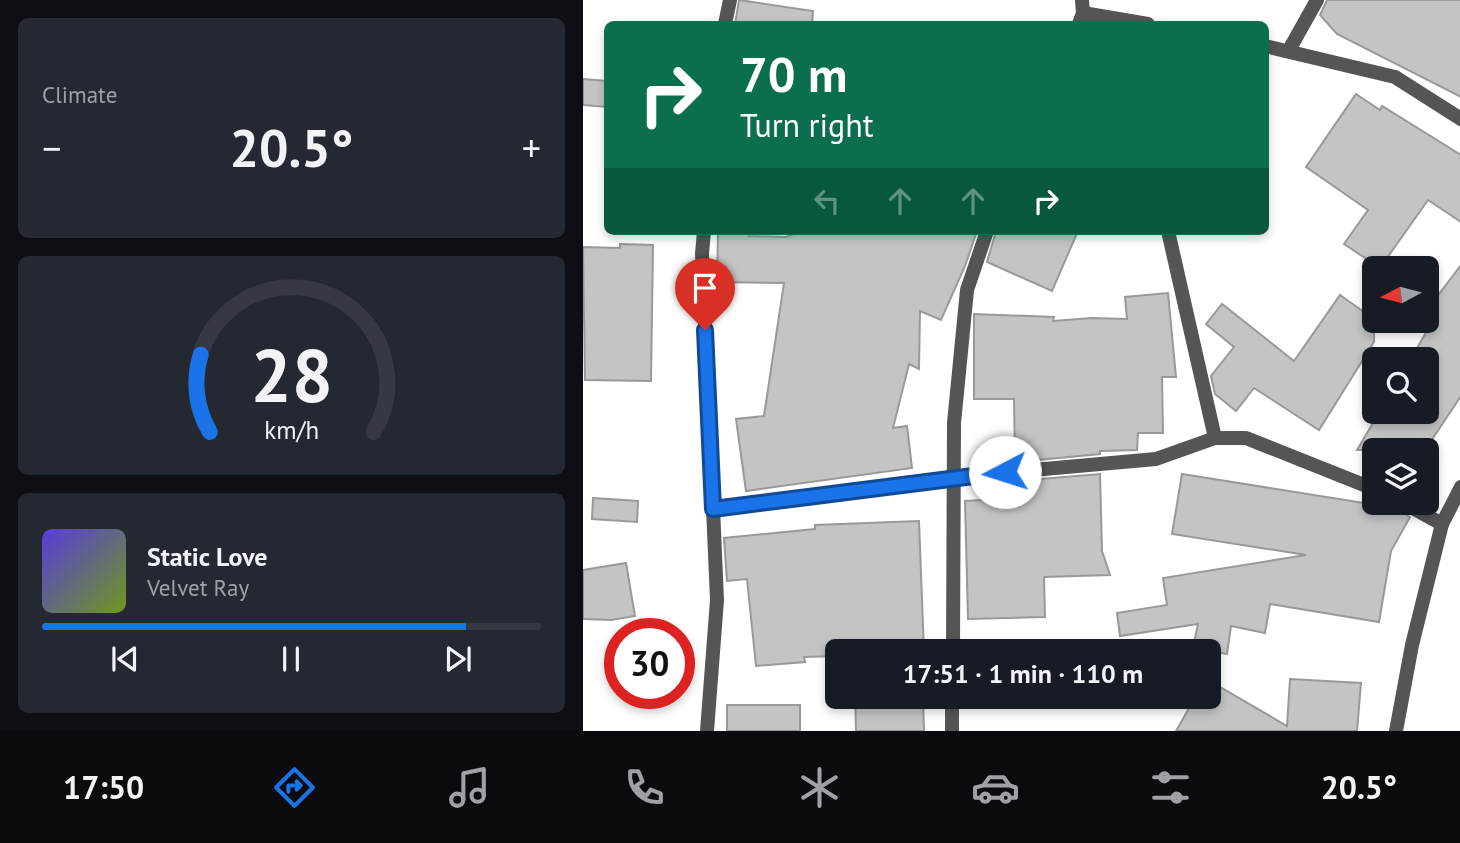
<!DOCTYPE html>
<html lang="en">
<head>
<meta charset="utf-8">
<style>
	body { margin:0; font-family:"PT Sans",sans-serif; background:#242831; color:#f1f3f6; height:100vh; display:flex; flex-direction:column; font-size:26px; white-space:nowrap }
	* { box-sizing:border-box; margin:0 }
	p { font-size:23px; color:#9ea1a6 }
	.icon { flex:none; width:38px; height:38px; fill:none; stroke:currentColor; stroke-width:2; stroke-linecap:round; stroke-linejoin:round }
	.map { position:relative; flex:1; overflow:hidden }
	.details { display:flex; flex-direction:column; gap:18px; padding:18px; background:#0d0f14; width:583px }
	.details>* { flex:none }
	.banner { position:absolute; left:21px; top:21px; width:665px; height:214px; border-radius:10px; box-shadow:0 4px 10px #0003; background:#0b6e4f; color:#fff; overflow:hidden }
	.needle { width:46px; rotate:263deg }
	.fabs { position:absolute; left:779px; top:256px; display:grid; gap:14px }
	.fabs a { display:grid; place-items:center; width:77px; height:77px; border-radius:10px; background:#171b24; box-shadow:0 4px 10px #0003; font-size:35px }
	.speed { position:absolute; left:21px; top:618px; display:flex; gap:14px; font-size:35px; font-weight:700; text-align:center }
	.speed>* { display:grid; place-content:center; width:91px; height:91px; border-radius:50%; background:#171b24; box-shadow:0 4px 10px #0003; line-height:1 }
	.speed .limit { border:10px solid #d22; background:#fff; color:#111 }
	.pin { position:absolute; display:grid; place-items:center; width:60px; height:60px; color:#fff; margin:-72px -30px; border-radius:50% 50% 50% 0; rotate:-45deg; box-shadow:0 0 7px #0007 }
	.pin .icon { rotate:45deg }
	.me { position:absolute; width:77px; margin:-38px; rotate:265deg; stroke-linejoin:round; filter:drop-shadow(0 0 5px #0008) }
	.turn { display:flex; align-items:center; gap:24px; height:147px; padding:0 21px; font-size:32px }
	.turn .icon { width:91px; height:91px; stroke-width:2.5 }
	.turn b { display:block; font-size:49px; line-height:60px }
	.lanes { display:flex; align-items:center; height:66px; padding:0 21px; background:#0003; justify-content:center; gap:35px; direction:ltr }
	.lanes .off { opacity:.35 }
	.big { font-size:52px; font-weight:700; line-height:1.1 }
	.details .card { flex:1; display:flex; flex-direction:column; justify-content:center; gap:10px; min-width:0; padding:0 24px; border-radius:10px; background:#242831 }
	.details .dial { align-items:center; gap:0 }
	.dial svg { height:182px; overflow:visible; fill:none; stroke:#363941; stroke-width:7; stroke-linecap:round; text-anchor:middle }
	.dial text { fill:#f1f3f6; stroke:none }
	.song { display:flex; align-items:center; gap:21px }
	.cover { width:84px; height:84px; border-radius:10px; background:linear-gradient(135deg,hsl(250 70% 55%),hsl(80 70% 35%)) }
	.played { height:7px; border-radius:4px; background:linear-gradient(90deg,#1a73e8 85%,#363941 85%) }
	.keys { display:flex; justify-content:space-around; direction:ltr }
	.heat { display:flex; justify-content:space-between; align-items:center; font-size:38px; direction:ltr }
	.trip { position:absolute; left:242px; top:639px; width:396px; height:70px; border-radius:10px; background:#171b24; box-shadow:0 4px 10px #0003; font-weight:700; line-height:70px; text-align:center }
	.menu { display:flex; height:112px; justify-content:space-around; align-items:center; background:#090b0e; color:#9ea1a6 }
	.menu .icon { width:49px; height:49px }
	.menu .selected { color:#1a73e8 }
	.menu b { font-size:32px; color:#f1f3f6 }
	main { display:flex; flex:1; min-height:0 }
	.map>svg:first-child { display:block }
</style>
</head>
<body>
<main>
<section class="details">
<div class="card"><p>Climate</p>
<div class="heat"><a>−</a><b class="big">20.5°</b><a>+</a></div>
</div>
<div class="card dial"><svg viewBox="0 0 100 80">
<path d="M14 69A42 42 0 1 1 86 69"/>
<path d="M14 69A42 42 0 0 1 10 35" stroke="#1a73e8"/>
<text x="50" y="56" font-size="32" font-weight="700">28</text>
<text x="50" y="72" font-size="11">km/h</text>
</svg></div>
<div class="card">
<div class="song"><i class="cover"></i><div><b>Static Love</b><p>Velvet Ray</p></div></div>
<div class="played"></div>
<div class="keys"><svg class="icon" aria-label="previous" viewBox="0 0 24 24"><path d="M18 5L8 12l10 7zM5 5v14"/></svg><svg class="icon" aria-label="pause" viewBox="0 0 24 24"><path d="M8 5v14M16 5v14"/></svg><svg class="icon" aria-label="next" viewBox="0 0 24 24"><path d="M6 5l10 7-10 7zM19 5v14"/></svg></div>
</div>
</section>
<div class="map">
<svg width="878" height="731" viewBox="0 0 878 731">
	<rect width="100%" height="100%" fill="#fff"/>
	<g fill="#c4c4c4" stroke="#999" stroke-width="2">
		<path d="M156 0 230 11 229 24H152Z"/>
		<path d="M744 0H878V97L754 34 737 15Z"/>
		<path d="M0 79 24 81V107L0 105Z"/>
		<path d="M773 94 797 110 799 106 878 155V222L845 200 797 268 761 244 785 210 723 167Z"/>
		<path d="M135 231H166V236L203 237 218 231H394L382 266 358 320 337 311 336 369 326 364 310 428 324 426 329 468 163 491 153 419 181 416 201 283 134 282Z"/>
		<path d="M413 231H495L469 291 404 262Z"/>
		<path d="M37 244 70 245 68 381 2 380 0 247 37 248Z"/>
		<path d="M878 265V396L842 450H774L797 411H844V359H828L846 327 835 320H844V299L850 289 856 294Z"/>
		<path d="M585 293 593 377H579L580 433H555L554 450 517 451V454L432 462 431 399H391V314L471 317 470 321 509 318 544 319 542 297Z"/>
		<path d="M757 295 791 319V342L736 430 671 388 653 411 632 394 628 376 651 347 623 324 639 304 711 361Z"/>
		<path d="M517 474 519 551 527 575 461 577 462 617 385 619 382 501 416 499V493H433L432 481Z"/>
		<path d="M599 474 812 508 827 517 808 551 796 622 687 604 682 633 648 626 644 654 610 648 615 624 537 636 534 613 584 605 580 578 723 555 589 534Z"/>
		<path d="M10 498 55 501 54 522 9 519Z"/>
		<path d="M336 521 341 651H254V656L221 657 222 662 173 666 164 579 144 581 141 538 232 529V525Z"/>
		<path d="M43 563 52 616 28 620 0 619V570Z"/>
		<path d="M707 679 778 683 774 731H593L613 696H625V680L704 726Z"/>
		<path d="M272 696H340L341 731H273Z"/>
		<rect x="144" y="705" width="73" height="26"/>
	</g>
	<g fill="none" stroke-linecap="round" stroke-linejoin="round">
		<g stroke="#555" stroke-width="14">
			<path d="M500 13 565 24"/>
			<path d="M142 24 147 0"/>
			<path d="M496 24 500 13 499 0"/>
			<path d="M682 46 812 77 878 119"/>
			<path d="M706 50 734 0"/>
			<path d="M121 231 119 254 134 600 124 731"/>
			<path d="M585 231 632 438"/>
			<path d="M819 502 859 524"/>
			<path d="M130 509 371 477 573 459 632 438H663L791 489"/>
			<path d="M370 651 371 423 384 290 404 231"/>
			<path d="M369 731V696"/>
			<path d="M813 731 829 645 859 524 878 487"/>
		</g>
	</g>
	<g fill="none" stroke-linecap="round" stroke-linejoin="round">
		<defs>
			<path id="route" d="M122 330 130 509 422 472"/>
		</defs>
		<use href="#route" stroke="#114b97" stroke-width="18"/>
		<use href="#route" stroke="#1a73e8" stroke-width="12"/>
	</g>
</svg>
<div class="fabs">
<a><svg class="needle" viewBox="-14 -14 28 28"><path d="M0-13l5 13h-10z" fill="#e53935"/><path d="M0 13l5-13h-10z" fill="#9ea1a6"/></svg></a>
<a><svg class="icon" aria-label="search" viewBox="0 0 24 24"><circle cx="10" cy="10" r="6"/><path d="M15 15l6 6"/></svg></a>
<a><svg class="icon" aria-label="layers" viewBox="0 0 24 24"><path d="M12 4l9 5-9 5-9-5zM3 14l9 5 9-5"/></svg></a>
</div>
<div class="speed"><div class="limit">30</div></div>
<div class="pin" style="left:122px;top:330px;background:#d93025"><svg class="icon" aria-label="arrive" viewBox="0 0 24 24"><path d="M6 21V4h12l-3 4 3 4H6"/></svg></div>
<svg class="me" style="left:422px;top:472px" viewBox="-20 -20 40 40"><circle r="19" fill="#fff"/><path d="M0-13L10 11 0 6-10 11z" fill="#1a73e8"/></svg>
<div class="trip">17:51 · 1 min · 110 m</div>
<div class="banner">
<div class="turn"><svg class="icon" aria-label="right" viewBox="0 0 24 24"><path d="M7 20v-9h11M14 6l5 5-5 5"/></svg><div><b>70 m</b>Turn right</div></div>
<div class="lanes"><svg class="icon off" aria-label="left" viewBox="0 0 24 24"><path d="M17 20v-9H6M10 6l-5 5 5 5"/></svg><svg class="icon off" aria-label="ahead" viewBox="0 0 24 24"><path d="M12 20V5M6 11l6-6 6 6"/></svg><svg class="icon off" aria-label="ahead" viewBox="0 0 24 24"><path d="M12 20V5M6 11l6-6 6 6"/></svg><svg class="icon" aria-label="right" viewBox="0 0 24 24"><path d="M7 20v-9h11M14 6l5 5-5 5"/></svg></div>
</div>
</div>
</main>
<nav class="menu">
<b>17:50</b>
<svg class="icon selected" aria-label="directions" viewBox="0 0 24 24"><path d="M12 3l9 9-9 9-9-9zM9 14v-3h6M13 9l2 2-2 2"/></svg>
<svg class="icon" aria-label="music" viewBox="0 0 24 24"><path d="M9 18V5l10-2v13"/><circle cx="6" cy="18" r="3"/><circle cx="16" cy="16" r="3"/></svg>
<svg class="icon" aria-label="phone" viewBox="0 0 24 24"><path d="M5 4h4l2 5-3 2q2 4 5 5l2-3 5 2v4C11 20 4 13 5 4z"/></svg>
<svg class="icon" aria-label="climate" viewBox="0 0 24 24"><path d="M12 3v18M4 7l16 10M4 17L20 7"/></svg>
<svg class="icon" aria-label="car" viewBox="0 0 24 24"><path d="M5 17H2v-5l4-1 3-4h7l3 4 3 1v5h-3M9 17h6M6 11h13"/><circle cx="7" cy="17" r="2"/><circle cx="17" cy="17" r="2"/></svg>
<svg class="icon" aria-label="filters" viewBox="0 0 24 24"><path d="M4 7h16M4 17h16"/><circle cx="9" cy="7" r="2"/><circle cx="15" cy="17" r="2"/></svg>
<b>20.5°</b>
</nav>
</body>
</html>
